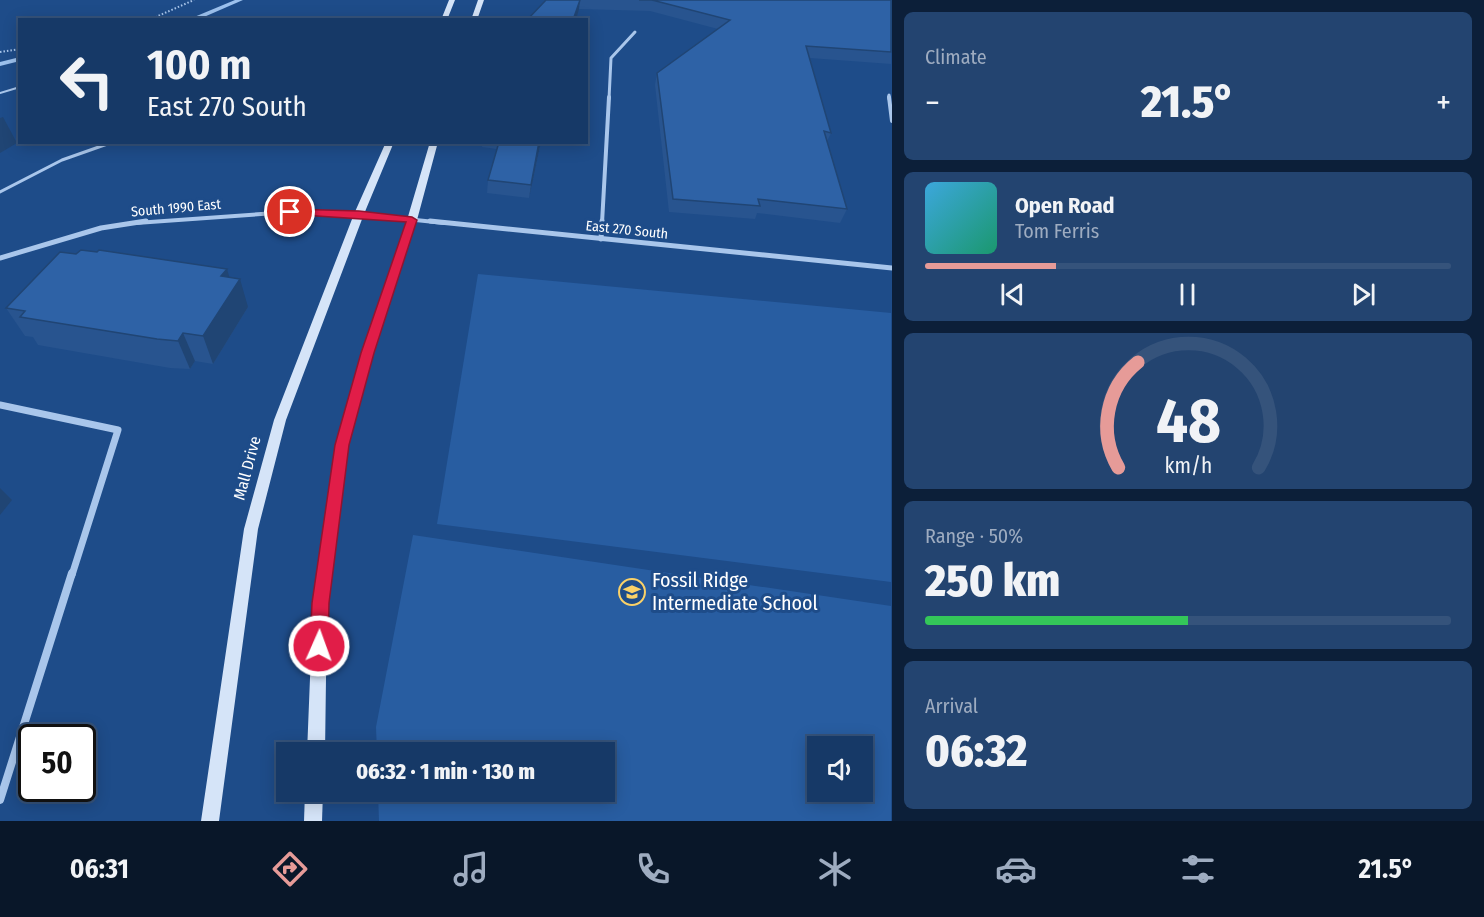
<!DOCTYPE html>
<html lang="en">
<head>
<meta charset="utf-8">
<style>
	body { margin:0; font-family:"Fira Sans Condensed",sans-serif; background:#234470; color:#f1f3f6; height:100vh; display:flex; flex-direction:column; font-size:22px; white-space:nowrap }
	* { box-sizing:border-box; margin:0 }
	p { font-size:20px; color:#9eacc0 }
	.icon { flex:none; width:33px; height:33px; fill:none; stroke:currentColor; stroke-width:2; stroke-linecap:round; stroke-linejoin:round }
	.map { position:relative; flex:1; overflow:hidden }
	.panel { display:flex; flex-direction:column; gap:12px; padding:12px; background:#0c1f39; width:592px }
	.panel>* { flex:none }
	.hud { position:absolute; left:18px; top:18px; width:570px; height:126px; border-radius:0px; box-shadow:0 3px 15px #0003,0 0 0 2px #35537b; background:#163967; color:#f1f3f6; overflow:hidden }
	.tools { position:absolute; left:807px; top:736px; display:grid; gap:12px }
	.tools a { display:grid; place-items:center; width:66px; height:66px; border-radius:0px; background:#163967; box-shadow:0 3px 15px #0003,0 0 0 2px #35537b; font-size:30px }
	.speed { position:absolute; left:18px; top:724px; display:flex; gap:12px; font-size:30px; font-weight:700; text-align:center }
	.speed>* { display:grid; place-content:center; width:78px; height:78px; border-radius:50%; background:#163967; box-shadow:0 3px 15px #0003,0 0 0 2px #35537b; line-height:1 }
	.speed .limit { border:3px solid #111; border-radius:9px; background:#fff; color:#111 }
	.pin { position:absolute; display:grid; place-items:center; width:51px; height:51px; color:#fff; margin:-26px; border:3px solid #fff; border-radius:50%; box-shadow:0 2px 6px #0007 }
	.me { position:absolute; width:66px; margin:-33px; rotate:2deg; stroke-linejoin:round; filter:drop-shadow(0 0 4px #0008) }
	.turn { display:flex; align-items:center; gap:21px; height:126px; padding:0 30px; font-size:27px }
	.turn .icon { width:78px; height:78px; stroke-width:2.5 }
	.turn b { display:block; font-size:42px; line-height:51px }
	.big { font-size:45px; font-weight:800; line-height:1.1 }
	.panel .widget { flex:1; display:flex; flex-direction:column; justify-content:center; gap:9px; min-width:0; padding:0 21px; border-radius:9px; background:#234470 }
	.panel .dial { align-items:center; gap:0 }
	.dial svg { height:156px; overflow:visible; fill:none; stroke:#35537b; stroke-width:7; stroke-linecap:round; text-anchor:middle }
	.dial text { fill:#f1f3f6; stroke:none }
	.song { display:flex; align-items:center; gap:18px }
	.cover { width:72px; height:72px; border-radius:9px; background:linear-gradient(135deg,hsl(200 70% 55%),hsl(160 70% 35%)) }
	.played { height:6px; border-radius:3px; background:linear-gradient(90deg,#e69b98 25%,#35537b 25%) }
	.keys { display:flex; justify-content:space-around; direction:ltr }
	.heat { display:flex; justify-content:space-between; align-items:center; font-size:33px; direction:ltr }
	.charge { height:9px; border-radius:4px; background:linear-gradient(90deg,#34c759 50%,#35537b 0) }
	.trip { position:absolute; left:276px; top:742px; width:339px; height:60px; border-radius:0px; background:#163967; box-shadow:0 3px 15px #0003,0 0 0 2px #35537b; font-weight:800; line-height:60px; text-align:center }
	.tabs { display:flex; height:96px; justify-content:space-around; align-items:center; background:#091729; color:#9eacc0 }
	.tabs .icon { width:42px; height:42px }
	.tabs .active { color:#e69b98 }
	.tabs b { font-size:27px; color:#f1f3f6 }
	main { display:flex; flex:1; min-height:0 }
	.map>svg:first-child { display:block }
</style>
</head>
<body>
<main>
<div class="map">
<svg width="892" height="821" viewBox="0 0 892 821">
	<rect width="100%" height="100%" fill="#1e4c89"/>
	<g fill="#285da1" fill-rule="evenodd">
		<path d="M478 274 891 313V582L437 524Z"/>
		<path d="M413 535 891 606V821H379L378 792H604V753H377L376 727ZM818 747H862V792H818Z"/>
	</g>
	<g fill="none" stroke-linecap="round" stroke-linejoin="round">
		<g fill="#9cc1ed" fill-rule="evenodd">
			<path d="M235 0H243L197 20H187Z"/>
			<path d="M20 57V61L0 66V62Z"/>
		</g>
		<g stroke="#a9c6eb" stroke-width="2" stroke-dasharray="1.5 2" stroke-linecap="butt">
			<path d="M149 20 194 0"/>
			<path d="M0 52 20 49"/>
		</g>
		<path stroke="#a9c6eb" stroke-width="2" d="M0 93 20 87"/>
		<path stroke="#a9c6eb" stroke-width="3" d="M0 192 62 160 113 142"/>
		<g stroke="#a9c6eb" stroke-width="3">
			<path d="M889 95V99"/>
			<path d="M609 99 611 58 635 32"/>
		</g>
		<g stroke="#a9c6eb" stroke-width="4">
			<path d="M889 97 892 121"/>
			<path d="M136 223 290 212 359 214 444 223"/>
			<path d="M602 223 609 97"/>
		</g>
		<g stroke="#a9c6eb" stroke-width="5">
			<path d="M430 221 892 268"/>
			<path d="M601 239 602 221"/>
			<path d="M0 258 101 228 146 221"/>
		</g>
		<path stroke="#a9c6eb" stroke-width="7" d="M0 405 118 430 72 575"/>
		<path stroke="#a9c6eb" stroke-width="8" d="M0 800 72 573"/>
		<g fill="#d5e4f8" fill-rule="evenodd">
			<path d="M449 0H455L447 20H441Z"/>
			<path d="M478 0H484L477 20H471Z"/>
			<path d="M386 142H394L364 214 286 420 258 529 219 821H201L244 529 274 420 354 214Z"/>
			<path d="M430 142H438L417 220 374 353 348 445 327 603 325 753H307L313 603 336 445 362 353 407 220Z"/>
			<path d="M305 792H323L322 821H304Z"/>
		</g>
	</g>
	<g fill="#28548f">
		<path d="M546 0H891V64L810 58 831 133 827 141 847 209 840 223 757 213 755 219 669 212 655 85 657 73 718 29 650 11 579 9Z"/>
		<path d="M483 142H541L529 198 487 193 488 180 497 149 482 147Z"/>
		<path d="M229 277 248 307 213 364 195 361 190 369 170 368 38 345 33 337 25 336 6 308Z"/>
	</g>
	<g fill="#204574">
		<path d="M580 0 579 9 576 20H573Z"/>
		<path d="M3 117 17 143 0 153V118Z"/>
		<path d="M539 142H541L529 198 531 185Z"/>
		<path d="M227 269 233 289 240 279 248 307 213 364 203 336 221 276Z"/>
		<path d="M183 333 195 361 190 369 178 341Z"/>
		<path d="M0 488 12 500 0 515Z"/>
	</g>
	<g fill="#2e62a6" stroke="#204574" stroke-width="1.5">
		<path d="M546 0H580L573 20H527Z"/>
		<path d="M639 0H891V52L806 46 831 133 824 131 847 209 758 199 760 206 673 199 657 73 730 20 652 0Z"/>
		<path d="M499 142H539L531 185 488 180Z"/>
		<path d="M81 250 97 252 99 250 227 269 221 276 240 279 203 336 183 333 178 341 157 339 20 317 25 311 6 308 60 252 76 254Z"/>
	</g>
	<path fill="#e11d48" stroke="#92132f" stroke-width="1.5" d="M290 209 359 211 412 217 417 220 374 353 349 445 329 603 328 646 325 652 319 655 313 652 310 646 312 603 335 445 361 353 406 222 287 214V210Z"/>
	<defs>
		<symbol id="school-ring" viewBox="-11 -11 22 22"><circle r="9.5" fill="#1e4c89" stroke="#fad168" stroke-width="1.5"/><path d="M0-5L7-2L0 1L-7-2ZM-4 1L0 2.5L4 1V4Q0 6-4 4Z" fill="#fad168"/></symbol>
	</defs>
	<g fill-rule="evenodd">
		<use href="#school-ring" x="617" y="577" width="30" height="30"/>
	</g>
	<g text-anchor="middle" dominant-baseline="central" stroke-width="6" stroke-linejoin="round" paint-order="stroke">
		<g font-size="14" fill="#fff" stroke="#1e4c89">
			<text transform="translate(176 208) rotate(-5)">South 1990 East</text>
			<text transform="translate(627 230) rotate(6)">East 270 South</text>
		</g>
		<g font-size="16" fill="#fff" stroke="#1e4c89">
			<text transform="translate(247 468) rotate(-75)">Mall Drive</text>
		</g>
		<g font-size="20" fill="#fff" stroke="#1e4c89" text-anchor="start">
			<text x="652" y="580">Fossil Ridge<tspan x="652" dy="23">Intermediate School</tspan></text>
		</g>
	</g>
</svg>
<div class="tools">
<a><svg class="icon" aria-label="sound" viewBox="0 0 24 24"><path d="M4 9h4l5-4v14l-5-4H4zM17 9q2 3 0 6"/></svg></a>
</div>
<div class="speed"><div class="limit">50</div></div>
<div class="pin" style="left:290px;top:212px;background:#d93025"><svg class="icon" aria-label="arrive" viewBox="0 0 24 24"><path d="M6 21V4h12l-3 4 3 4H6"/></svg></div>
<svg class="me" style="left:319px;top:646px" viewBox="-20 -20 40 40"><circle r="17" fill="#e11d48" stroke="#fff" stroke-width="3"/><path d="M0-11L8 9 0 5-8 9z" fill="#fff"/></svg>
<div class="trip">06:32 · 1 min · 130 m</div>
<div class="hud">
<div class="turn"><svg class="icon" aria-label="left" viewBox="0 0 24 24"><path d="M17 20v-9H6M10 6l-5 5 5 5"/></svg><div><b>100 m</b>East 270 South</div></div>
</div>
</div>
<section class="panel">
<div class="widget"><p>Climate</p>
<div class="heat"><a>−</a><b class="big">21.5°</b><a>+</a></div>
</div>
<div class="widget">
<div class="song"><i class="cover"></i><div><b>Open Road</b><p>Tom Ferris</p></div></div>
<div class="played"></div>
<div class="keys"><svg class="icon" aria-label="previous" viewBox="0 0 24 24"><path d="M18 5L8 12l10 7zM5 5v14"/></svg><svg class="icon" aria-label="pause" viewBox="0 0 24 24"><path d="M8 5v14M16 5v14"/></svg><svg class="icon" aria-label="next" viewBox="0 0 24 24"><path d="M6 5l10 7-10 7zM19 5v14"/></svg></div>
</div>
<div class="widget dial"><svg viewBox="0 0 100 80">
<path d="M14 69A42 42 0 1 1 86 69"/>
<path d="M14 69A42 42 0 0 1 24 15" stroke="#e69b98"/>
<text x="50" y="56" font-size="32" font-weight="700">48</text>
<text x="50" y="72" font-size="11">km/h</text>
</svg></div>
<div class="widget"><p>Range · 50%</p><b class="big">250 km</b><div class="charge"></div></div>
<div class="widget"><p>Arrival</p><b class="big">06:32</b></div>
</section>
</main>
<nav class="tabs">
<b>06:31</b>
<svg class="icon active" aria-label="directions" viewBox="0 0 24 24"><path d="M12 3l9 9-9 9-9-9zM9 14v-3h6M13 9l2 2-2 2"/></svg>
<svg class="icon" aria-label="music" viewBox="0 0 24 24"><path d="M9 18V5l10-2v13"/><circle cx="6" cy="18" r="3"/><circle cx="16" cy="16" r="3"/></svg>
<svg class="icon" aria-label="phone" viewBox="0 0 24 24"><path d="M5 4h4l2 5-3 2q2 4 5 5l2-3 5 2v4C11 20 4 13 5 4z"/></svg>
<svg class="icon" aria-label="climate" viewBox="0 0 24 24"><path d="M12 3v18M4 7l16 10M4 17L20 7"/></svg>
<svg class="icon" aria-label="car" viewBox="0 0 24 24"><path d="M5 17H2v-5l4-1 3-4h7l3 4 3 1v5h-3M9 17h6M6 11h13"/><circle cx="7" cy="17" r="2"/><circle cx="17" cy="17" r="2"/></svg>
<svg class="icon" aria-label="filters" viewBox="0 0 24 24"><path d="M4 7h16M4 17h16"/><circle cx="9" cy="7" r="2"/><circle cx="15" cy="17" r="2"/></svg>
<b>21.5°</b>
</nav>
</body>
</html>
